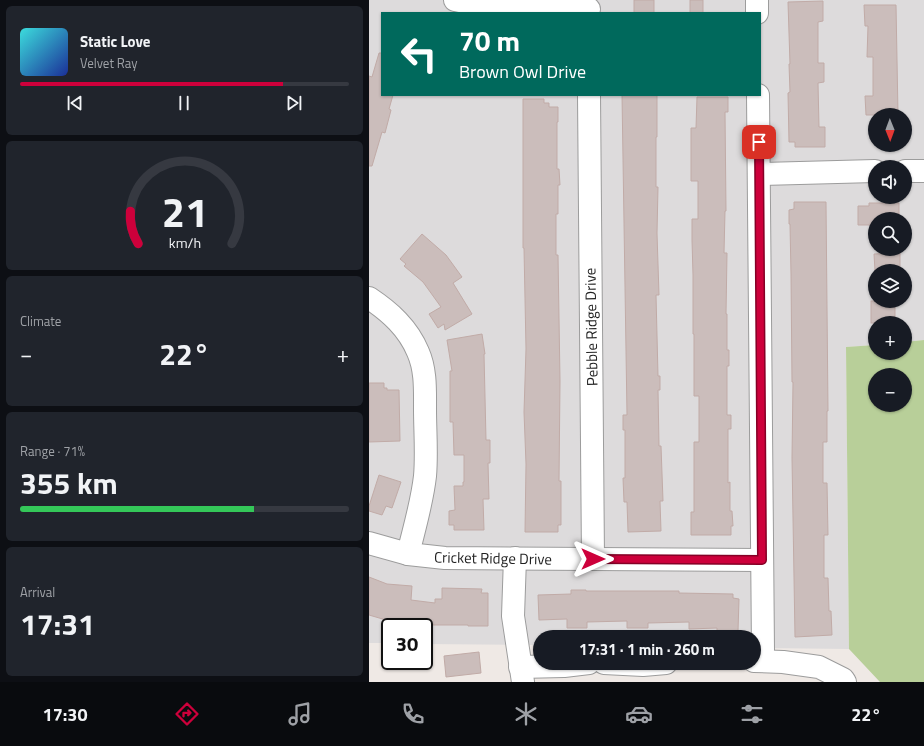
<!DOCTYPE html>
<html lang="en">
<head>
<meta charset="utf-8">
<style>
	body { margin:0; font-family:"Titillium Web",sans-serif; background:#20242c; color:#f1f3f6; height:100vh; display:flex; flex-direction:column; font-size:15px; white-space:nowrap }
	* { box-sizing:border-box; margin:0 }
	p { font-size:13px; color:#9ea1a6 }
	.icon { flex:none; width:22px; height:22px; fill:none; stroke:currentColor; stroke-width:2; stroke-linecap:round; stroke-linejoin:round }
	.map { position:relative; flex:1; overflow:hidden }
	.drawer { display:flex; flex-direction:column; gap:6px; padding:6px; background:#0d0f14; width:369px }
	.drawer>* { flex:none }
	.guide { position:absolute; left:12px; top:12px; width:380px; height:84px; border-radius:0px; box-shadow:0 1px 3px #0004; background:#00695c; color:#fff; overflow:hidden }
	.needle { width:26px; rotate:179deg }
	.buttons { position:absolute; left:499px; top:108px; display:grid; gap:8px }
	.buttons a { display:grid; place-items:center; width:44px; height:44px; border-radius:50%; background:#171b24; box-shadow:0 1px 3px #0004; font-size:20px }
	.speed { position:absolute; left:12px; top:618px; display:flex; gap:8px; font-size:20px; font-weight:700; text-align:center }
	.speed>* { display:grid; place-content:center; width:52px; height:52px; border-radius:50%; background:#171b24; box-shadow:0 1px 3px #0004; line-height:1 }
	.speed .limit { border:2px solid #111; border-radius:6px; background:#fff; color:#111 }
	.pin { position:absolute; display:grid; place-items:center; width:34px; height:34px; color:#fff; margin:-17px; border-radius:8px; box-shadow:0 2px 6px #0006 }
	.me { position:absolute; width:44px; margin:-22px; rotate:90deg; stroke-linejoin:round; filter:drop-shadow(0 0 3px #0008) }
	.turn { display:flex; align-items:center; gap:14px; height:84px; padding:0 12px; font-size:18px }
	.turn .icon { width:52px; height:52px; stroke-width:2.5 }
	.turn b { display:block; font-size:28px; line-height:34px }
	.big { font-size:30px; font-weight:700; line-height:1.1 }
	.drawer .widget { flex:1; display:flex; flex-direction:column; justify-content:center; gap:6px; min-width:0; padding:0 14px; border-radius:6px; background:#20242c }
	.drawer .dial { align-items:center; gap:0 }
	.dial svg { height:104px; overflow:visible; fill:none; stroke:#363941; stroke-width:7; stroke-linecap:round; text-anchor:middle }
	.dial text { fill:#f1f3f6; stroke:none }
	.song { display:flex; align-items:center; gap:12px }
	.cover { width:48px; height:48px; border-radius:6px; background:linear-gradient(135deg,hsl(180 70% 55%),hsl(230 70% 35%)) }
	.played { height:4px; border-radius:2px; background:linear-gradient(90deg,#cd003b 80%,#363941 80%) }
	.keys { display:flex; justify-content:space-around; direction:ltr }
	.heat { display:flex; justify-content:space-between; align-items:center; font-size:22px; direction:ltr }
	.charge { height:6px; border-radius:3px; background:linear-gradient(90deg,#34c759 71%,#363941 0) }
	.trip { position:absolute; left:164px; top:630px; width:228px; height:40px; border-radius:20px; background:#171b24; box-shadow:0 1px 3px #0004; font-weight:700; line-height:40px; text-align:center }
	.tab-bar { display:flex; height:64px; justify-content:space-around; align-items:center; background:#090b0e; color:#9ea1a6 }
	.tab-bar .icon { width:28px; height:28px }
	.tab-bar .selected { color:#cd003b }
	.tab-bar b { font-size:18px; color:#f1f3f6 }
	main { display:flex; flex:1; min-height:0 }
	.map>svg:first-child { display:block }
</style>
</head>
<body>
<main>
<section class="drawer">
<div class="widget">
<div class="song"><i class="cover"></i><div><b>Static Love</b><p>Velvet Ray</p></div></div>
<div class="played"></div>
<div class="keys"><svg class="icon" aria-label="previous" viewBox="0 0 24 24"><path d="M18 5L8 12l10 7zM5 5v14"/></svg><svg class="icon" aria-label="pause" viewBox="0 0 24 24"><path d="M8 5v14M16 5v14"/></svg><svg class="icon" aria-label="next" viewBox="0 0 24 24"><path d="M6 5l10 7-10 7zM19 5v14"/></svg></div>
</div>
<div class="widget dial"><svg viewBox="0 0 100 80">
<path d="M14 69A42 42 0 1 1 86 69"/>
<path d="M14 69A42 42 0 0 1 8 44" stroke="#cd003b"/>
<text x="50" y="56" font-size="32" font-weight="700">21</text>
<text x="50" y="72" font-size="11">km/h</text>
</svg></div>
<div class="widget"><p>Climate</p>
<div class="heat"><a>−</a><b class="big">22°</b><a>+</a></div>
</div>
<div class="widget"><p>Range · 71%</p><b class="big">355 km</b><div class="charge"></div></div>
<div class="widget"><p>Arrival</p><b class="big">17:31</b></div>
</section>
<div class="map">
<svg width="555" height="682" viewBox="0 0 555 682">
	<rect width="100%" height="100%" fill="#efe9e5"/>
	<path fill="#dddbdc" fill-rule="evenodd" d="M0 0H555V340L536 342V323H506V345L477 347 480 649 385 648V637H171V645L55 644V627H21V643H0ZM13 13H391V95H13ZM506 115H536V145H506ZM506 167H536V197H506ZM506 219H536V249H506ZM506 271H536V301H506Z"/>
	<path fill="#b8cf99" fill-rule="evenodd" d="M555 340V682H511L480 649 477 347 506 345V353H536V342ZM506 375H536V405H506Z"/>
	<g fill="#cbbdbb" stroke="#c1aba7">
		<rect x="265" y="0" width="20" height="13"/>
		<rect x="321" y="0" width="13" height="13"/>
		<path d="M454 1V21L449 22V63H455V82L449 83 450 127H456V147H426V142H420L419 93 421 92 420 64H421L419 2Z"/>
		<path d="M495 5H527L529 115H497L496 96H504V57H498L499 26H496Z"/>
		<path d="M10 53H13V95H24L20 109 22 110 16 133 13 132 3 166H0V76L3 77Z"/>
		<path d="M253 95H288V137H287V187H289L288 233 290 295H287L289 376H291V390H289L290 446H292L294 501H291L292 531 259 532 258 502H255L254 478H256V430H254V415H258Z"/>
		<path d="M328 97H359V112H356L357 211H356L355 253H358L357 314H358V350H360V366H358V415H362V429H359V483L361 482V511H363L364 526H362V535H322V512H325V442H330V396H325V334H324V275L323 240V219H329V181H322V128H327Z"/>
		<path d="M154 99H175V103H180V107H189V122H188V169H190L191 185H189V214H187V255H189L191 381 190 481H192V525H189V532H156L157 464 155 412 157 349 155 248H154Z"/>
		<path d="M425 202H457L459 411H458V442H454V483H458L459 535H455V578H459L460 611H462L463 635 426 637 423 458 424 382H423L422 274 421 224H420V210L425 209Z"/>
		<path d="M500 203H530V219H506V225H489V206H500Z"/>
		<path d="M53 234 77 255 93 277 84 283 103 314 76 330 75 324 69 328 60 314 72 307 54 282 35 266 37 264 31 259Z"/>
		<path d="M531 253V268H527V271H506L505 254Z"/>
		<rect x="502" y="301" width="24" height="22"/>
		<path d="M113 334 116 354H115L117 440H121V463H119L120 499H114L115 530H85V525H80V511L86 510 85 486H94V482H95V455H85L84 422H81V371H83L78 340Z"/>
		<path d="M0 383H15V388H18V390H30L31 441 0 442Z"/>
		<path d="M10 475 32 482 23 508 17 506 13 515 0 511V506Z"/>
		<path d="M0 577 18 584 43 586 42 600 66 603V599H73V588L113 589 112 593H119V626H99V625H65L17 620 0 615Z"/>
		<path d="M202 590H217V591H310V593L364 594V598L370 599 369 631H348V628L320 629V622L279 623V628H258V621L218 622V628H198V619L170 620 169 595 202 594Z"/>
		<path d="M110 652 112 673 77 677 75 656Z"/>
	</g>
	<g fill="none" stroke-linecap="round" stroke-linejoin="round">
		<defs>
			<g id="minor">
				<path d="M86 0 119 7 220 9"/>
				<path d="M388 0V13"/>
				<path d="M220 95 224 559"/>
				<path d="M389 95 394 650"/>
				<path d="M536 171H555"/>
				<path d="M390 174 506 171"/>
				<path d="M0 298C21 312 39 328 49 352 57 370 56 390 56 409 56 431 58 454 56 476 53 503 45 529 39 554"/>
				<path d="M0 543 39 554 76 558 393 560"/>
				<path d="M146 558 144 616 154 682"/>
				<path d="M385 661 414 662 450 667 474 679 476 682"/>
				<path d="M235 663 274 665 297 663"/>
				<path d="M151 667 195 666 220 663"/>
			</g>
		</defs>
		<use href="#minor" stroke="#9c9c9c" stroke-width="24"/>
		<use href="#minor" stroke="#fff" stroke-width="22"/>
	</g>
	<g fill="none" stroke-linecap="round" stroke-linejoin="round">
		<defs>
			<path id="route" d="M224 559 393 560 390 142"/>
		</defs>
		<use href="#route" stroke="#850026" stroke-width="10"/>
		<use href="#route" stroke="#cd003b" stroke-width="7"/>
	</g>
	<g text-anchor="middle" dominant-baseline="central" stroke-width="3" stroke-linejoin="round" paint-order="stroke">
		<g font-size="15" fill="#1f1f1f" stroke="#fff">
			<text transform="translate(222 327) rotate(-91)">Pebble Ridge Drive</text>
			<text transform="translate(124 558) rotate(1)">Cricket Ridge Drive</text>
		</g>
	</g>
</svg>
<div class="buttons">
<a><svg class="needle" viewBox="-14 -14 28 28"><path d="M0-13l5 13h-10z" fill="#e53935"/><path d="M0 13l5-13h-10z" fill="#9ea1a6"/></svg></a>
<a><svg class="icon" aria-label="sound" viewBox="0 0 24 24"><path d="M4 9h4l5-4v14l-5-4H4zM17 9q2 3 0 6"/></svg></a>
<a><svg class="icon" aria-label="search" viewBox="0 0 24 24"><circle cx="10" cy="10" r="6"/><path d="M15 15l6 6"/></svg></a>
<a><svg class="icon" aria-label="layers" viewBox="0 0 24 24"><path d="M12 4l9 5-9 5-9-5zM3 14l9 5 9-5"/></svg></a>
<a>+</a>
<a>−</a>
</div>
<div class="speed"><div class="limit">30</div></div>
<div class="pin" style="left:390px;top:142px;background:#d93025"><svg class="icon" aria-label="arrive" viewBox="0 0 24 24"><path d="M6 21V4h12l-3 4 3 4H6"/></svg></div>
<svg class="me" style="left:224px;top:559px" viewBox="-20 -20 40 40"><path d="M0-17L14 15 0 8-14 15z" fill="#cd003b" stroke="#fff" stroke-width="4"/></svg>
<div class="trip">17:31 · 1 min · 260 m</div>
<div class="guide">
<div class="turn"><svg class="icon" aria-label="left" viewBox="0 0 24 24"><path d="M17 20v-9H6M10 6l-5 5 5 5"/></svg><div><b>70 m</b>Brown Owl Drive</div></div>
</div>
</div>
</main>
<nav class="tab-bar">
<b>17:30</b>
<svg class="icon selected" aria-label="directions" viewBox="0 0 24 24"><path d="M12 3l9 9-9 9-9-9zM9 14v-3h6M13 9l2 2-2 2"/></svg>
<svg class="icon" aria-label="music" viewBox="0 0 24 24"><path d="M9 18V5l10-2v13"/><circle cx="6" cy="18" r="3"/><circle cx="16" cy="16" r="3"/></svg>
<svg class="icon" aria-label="phone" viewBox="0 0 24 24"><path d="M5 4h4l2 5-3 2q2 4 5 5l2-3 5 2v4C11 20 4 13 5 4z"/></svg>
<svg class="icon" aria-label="climate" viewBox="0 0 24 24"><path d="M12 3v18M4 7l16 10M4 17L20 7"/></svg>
<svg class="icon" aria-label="car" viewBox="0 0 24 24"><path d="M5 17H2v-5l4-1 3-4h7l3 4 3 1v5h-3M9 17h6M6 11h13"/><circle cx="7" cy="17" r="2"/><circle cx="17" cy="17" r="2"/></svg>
<svg class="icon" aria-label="filters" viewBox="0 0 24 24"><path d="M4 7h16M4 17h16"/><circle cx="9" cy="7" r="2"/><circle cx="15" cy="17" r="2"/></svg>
<b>22°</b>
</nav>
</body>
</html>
